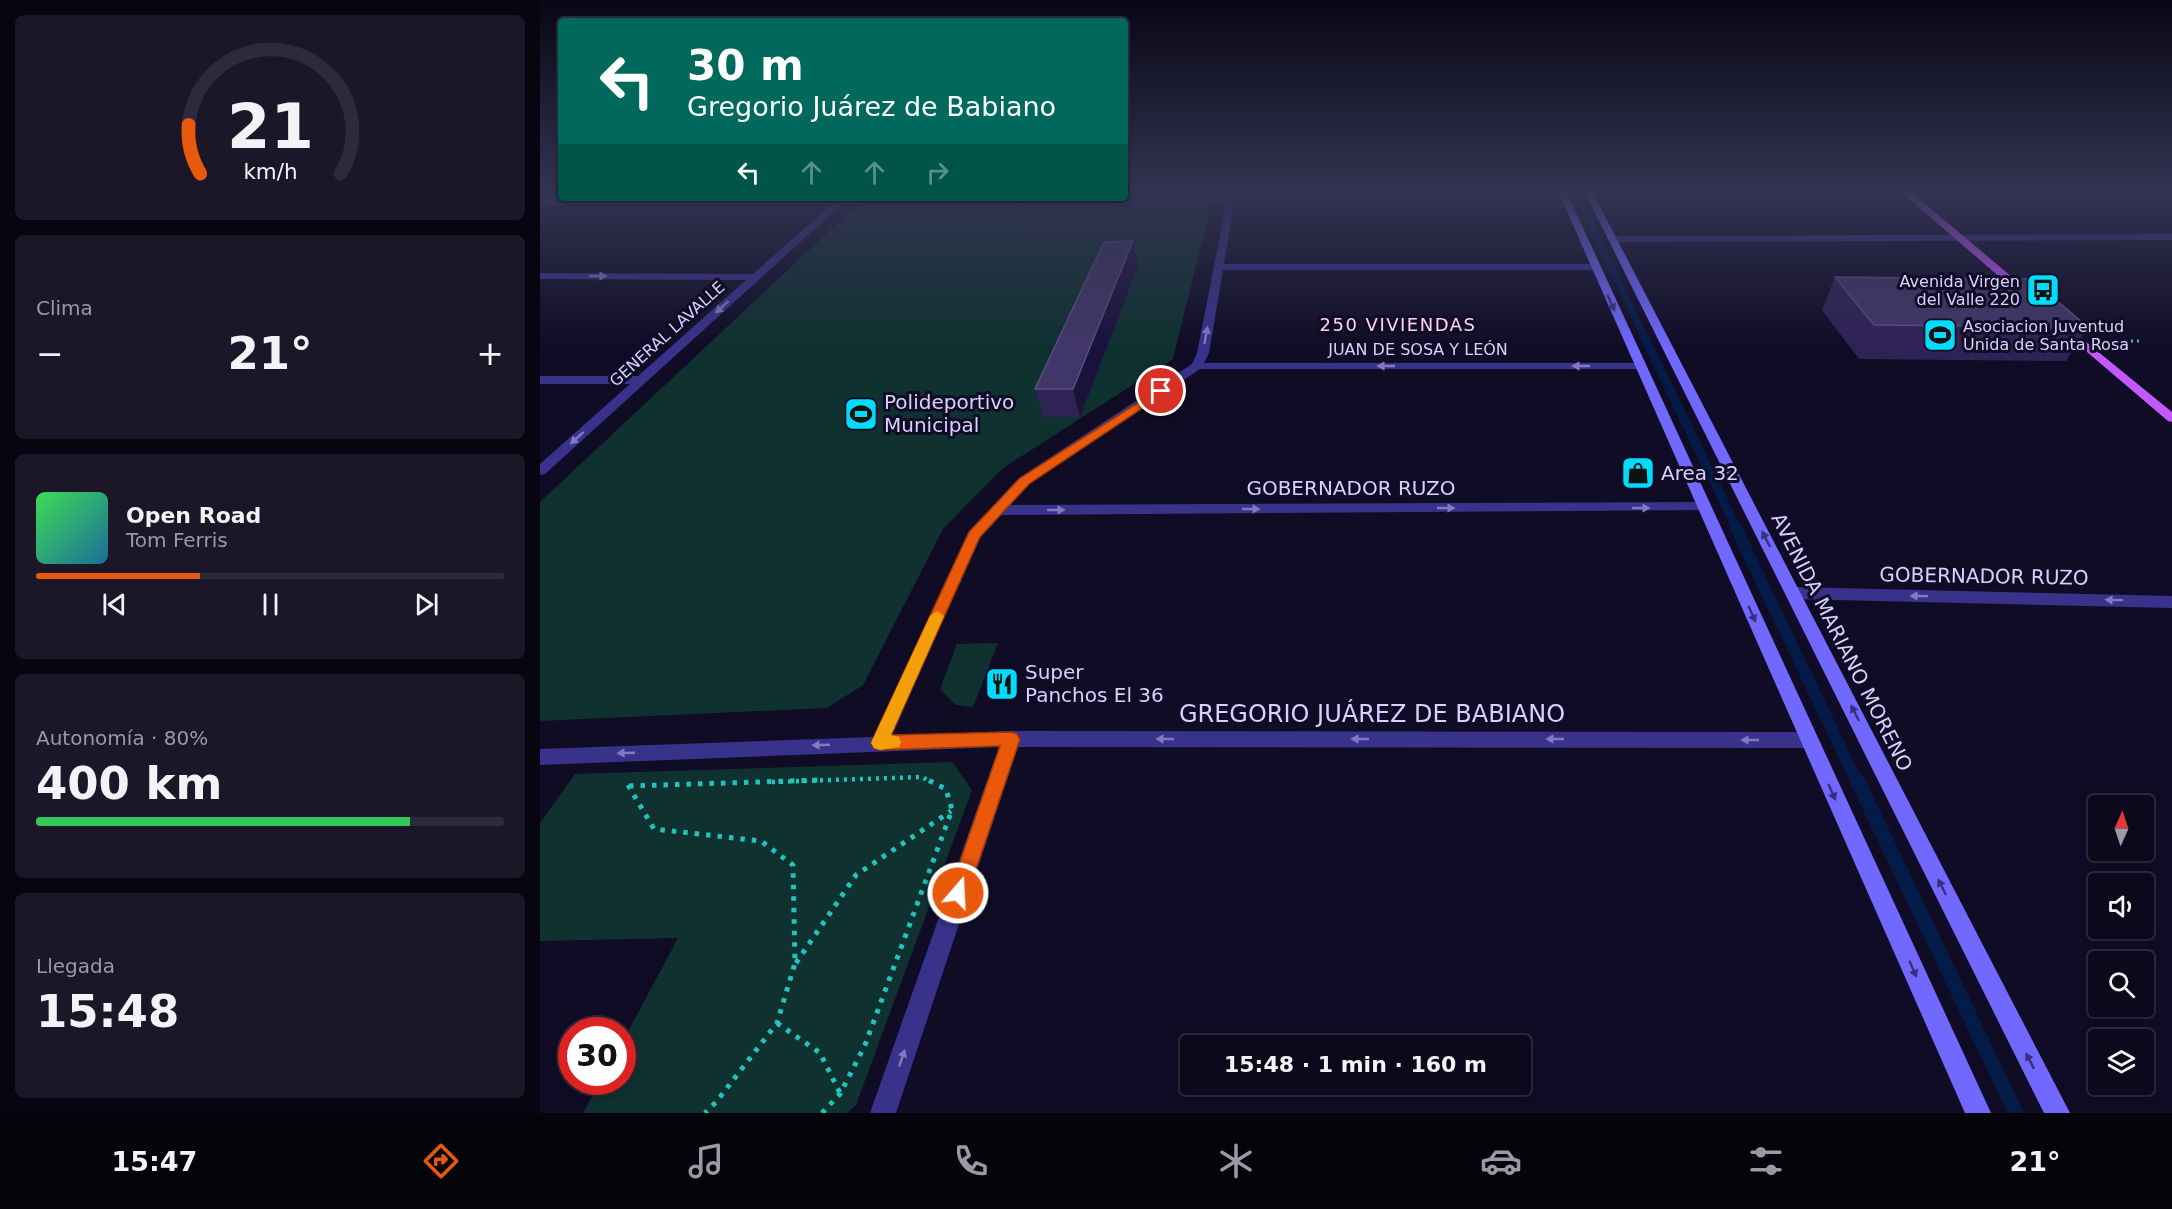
<!DOCTYPE html>
<html lang="es">
<head>
<meta charset="utf-8">
<style>
	body { margin:0; font-family:"DejaVu Sans",sans-serif; background:#1b1729; color:#f1f3f6; height:100vh; display:flex; flex-direction:column; font-size:22px; white-space:nowrap }
	* { box-sizing:border-box; margin:0 }
	p { font-size:20px; color:#9a9aa3 }
	.icon { flex:none; width:33px; height:33px; fill:none; stroke:currentColor; stroke-width:2; stroke-linecap:round; stroke-linejoin:round }
	.map { position:relative; flex:1; overflow:hidden }
	.sheet { display:flex; flex-direction:column; gap:15px; padding:15px; background:#07050f; width:540px }
	.sheet>* { flex:none }
	.top-card { position:absolute; left:18px; top:18px; width:570px; height:183px; border-radius:6px; box-shadow:0 3px 9px #0003,0 0 0 2px #2d2a3b; background:#00695c; color:#fff; overflow:hidden }
	.needle { width:39px; rotate:3deg }
	.controls { position:absolute; left:1548px; top:795px; display:grid; gap:12px }
	.controls a { display:grid; place-items:center; width:66px; height:66px; border-radius:6px; background:#0d091c; box-shadow:0 3px 9px #0003,0 0 0 2px #2d2a3b; font-size:30px }
	.speed { position:absolute; left:18px; top:1017px; display:flex; gap:12px; font-size:30px; font-weight:700; text-align:center }
	.speed>* { display:grid; place-content:center; width:78px; height:78px; border-radius:50%; background:#0d091c; box-shadow:0 3px 9px #0003,0 0 0 2px #2d2a3b; line-height:1 }
	.speed .limit { border:9px solid #d22; background:#fff; color:#111 }
	.pin { position:absolute; display:grid; place-items:center; width:51px; height:51px; color:#fff; margin:-26px; border:3px solid #fff; border-radius:50%; box-shadow:0 2px 6px #0007 }
	.me { position:absolute; width:66px; margin:-33px; rotate:19deg; stroke-linejoin:round; filter:drop-shadow(0 0 4px #0008) }
	.turn { display:flex; align-items:center; gap:21px; height:126px; padding:0 30px; font-size:27px }
	.turn .icon { width:78px; height:78px; stroke-width:2.5 }
	.turn b { display:block; font-size:42px; line-height:51px }
	.lanes { display:flex; align-items:center; height:57px; padding:0 30px; background:#0003; justify-content:center; gap:30px; direction:ltr }
	.lanes .off { opacity:.35 }
	.big { font-size:45px; font-weight:700; line-height:1.1 }
	.sheet .widget { flex:1; display:flex; flex-direction:column; justify-content:center; gap:9px; min-width:0; padding:0 21px; border-radius:9px; background:#1b1729 }
	.sheet .dial { align-items:center; gap:0 }
	.dial svg { height:156px; overflow:visible; fill:none; stroke:#2d2a3b; stroke-width:7; stroke-linecap:round; text-anchor:middle }
	.dial text { fill:#f1f3f6; stroke:none }
	.song { display:flex; align-items:center; gap:18px }
	.cover { width:72px; height:72px; border-radius:9px; background:linear-gradient(135deg,hsl(130 70% 55%),hsl(200 70% 35%)) }
	.played { height:6px; border-radius:3px; background:linear-gradient(90deg,#ea580c 35%,#2d2a3b 35%) }
	.keys { display:flex; justify-content:space-around; direction:ltr }
	.heat { display:flex; justify-content:space-between; align-items:center; font-size:33px; direction:ltr }
	.charge { height:9px; border-radius:4px; background:linear-gradient(90deg,#34c759 80%,#2d2a3b 0) }
	.trip { position:absolute; left:640px; top:1035px; width:351px; height:60px; border-radius:6px; background:#0d091c; box-shadow:0 3px 9px #0003,0 0 0 2px #2d2a3b; font-weight:700; line-height:60px; text-align:center }
	.tabs { display:flex; height:96px; justify-content:space-around; align-items:center; background:#05040b; color:#9a9aa3 }
	.tabs .icon { width:42px; height:42px }
	.tabs .selected { color:#ea580c }
	.tabs b { font-size:27px; color:#f1f3f6 }
	main { display:flex; flex:1; min-height:0 }
	.map>svg:first-child { display:block }
</style>
</head>
<body>
<main>
<section class="sheet">
<div class="widget dial"><svg viewBox="0 0 100 80">
<path d="M14 69A42 42 0 1 1 86 69"/>
<path d="M14 69A42 42 0 0 1 8 44" stroke="#ea580c"/>
<text x="50" y="56" font-size="32" font-weight="700">21</text>
<text x="50" y="72" font-size="11">km/h</text>
</svg></div>
<div class="widget"><p>Clima</p>
<div class="heat"><a>−</a><b class="big">21°</b><a>+</a></div>
</div>
<div class="widget">
<div class="song"><i class="cover"></i><div><b>Open Road</b><p>Tom Ferris</p></div></div>
<div class="played"></div>
<div class="keys"><svg class="icon" aria-label="previous" viewBox="0 0 24 24"><path d="M18 5L8 12l10 7zM5 5v14"/></svg><svg class="icon" aria-label="pause" viewBox="0 0 24 24"><path d="M8 5v14M16 5v14"/></svg><svg class="icon" aria-label="next" viewBox="0 0 24 24"><path d="M6 5l10 7-10 7zM19 5v14"/></svg></div>
</div>
<div class="widget"><p>Autonomía · 80%</p><b class="big">400 km</b><div class="charge"></div></div>
<div class="widget"><p>Llegada</p><b class="big">15:48</b></div>
</section>
<div class="map">
<svg width="1632" height="1113" viewBox="0 0 1632 1113">
	<rect width="100%" height="100%" fill="#110c26"/>
	<g fill="#0f3130">
		<path d="M322 204 671 205 633 359 463 468 403 529 323 685 287 708 0 721V502L315 207Z"/>
		<path d="M458 643 433 707 416 705 400 689 417 644Z"/>
		<path d="M412 762 432 790 316 1105 307 1113H43L60 1082H82L83 1041 138 938 0 941V823L35 774Z"/>
	</g>
	<g fill="none" stroke-linecap="round" stroke-linejoin="round">
		<path stroke="#041b47" stroke-width="7" d="M1035 191 1105 338"/>
		<path stroke="#041b47" stroke-width="9" d="M1104 336 1197 529"/>
		<path stroke="#041b47" stroke-width="12" d="M1196 528 1317 782"/>
		<path stroke="#041b47" stroke-width="15" d="M1317 780 1476 1113"/>
		<path stroke="#22c3bc" stroke-width="3" stroke-dasharray="2 4" stroke-linecap="butt" d="M1573 341H1603"/>
		<path stroke="#22c3bc" stroke-width="4.5" stroke-dasharray="3 5" stroke-linecap="butt" d="M232 782 382 777 391 782"/>
		<g stroke="#22c3bc" stroke-width="5" stroke-dasharray="4.5 7" stroke-linecap="butt">
			<path d="M88 785 114 829 221 841 253 865 255 963 237 1023 177 1101 165 1113"/>
			<path d="M89 786 281 780"/>
			<path d="M256 963 316 875 411 811"/>
			<path d="M237 1023 280 1053 300 1093"/>
			<path d="M282 1113 300 1094 325 1045 412 810 406 789 388 780"/>
		</g>
		<g fill="#38328a" fill-rule="evenodd">
			<path d="M707 191H1023L1027 194 1023 197H707L688 199 691 202 693 210 684 264H1055L1060 267 1055 270H683L669 353 664 363H1099L1105 366 1099 369H660L489 484 469 505 1164 502 1169 504 1171 507 1169 510 461 515 440 537 352 736 471 731 1269 732 1275 735 1278 740 1275 745 1269 748 478 747 356 1113H330L459 747 0 765V749L334 737 429 532 479 478 652 364 657 353 685 210 683 203 677 201 653 205H301L5 474 0 475V464L90 384H0V376H98L206 280 0 279V273L213 274 291 205H0V199H653L674 194Z"/>
			<path d="M1632 234V240L1072 242 1067 239 1072 236Z"/>
			<path d="M1254 587 1632 596V608L1254 599 1248 597 1246 593 1248 589Z"/>
		</g>
		<g fill="#7068ff" fill-rule="evenodd">
			<path d="M1018 191H1026L1451 1113H1425Z"/>
			<path d="M1044 191H1052L1530 1113H1504Z"/>
		</g>
		<g fill="#c458ff" fill-rule="evenodd">
			<path d="M1360 191H1370L1485 288V292H1477Z"/>
			<path d="M1524 324 1632 412V422L1628 421 1520 329V325Z"/>
		</g>
	</g>
	<g fill="#2f2356">
		<path d="M598 266 540 417H503L495 389Z"/>
		<path d="M1295 277 1548 327 1526 361 1319 359 1282 310Z"/>
	</g>
	<path fill="#1b123b" d="M593 241 598 266 540 417 533 389Z"/>
	<g fill="#413668" stroke="#594e80" stroke-width="1.5">
		<path d="M593 241 533 389H495L564 242Z"/>
		<path d="M1295 277 1491 279 1548 327 1334 325Z"/>
	</g>
	<defs><path id="oneway-solid" d="M-6-.8H1V-3.2L6.5 0L1 3.2V.8H-6Z" transform="scale(1.5)"/></defs>
	<g fill="#807abf">
		<use href="#oneway-solid" transform="translate(58 276)"/>
		<use href="#oneway-solid" transform="translate(182 307) rotate(138)"/>
		<use href="#oneway-solid" transform="translate(666 335) rotate(-80)"/>
		<use href="#oneway-solid" transform="translate(846 366) rotate(180)"/>
		<use href="#oneway-solid" transform="translate(1041 366) rotate(180)"/>
		<use href="#oneway-solid" transform="translate(37 438) rotate(138)"/>
		<use href="#oneway-solid" transform="translate(906 508)"/>
		<use href="#oneway-solid" transform="translate(1101 508)"/>
		<use href="#oneway-solid" transform="translate(711 509)"/>
		<use href="#oneway-solid" transform="translate(516 510)"/>
		<use href="#oneway-solid" transform="translate(1379 596) rotate(-179)"/>
		<use href="#oneway-solid" transform="translate(1574 600) rotate(-179)"/>
		<use href="#oneway-solid" transform="translate(625 739) rotate(-180)"/>
		<use href="#oneway-solid" transform="translate(820 739) rotate(-180)"/>
		<use href="#oneway-solid" transform="translate(1015 739) rotate(-180)"/>
		<use href="#oneway-solid" transform="translate(1210 740) rotate(-180)"/>
		<use href="#oneway-solid" transform="translate(281 745) rotate(178)"/>
		<use href="#oneway-solid" transform="translate(86 753) rotate(178)"/>
		<use href="#oneway-solid" transform="translate(362 1058) rotate(-71)"/>
	</g>
	<g fill="#37317d">
		<use href="#oneway-solid" transform="translate(1071 303) rotate(66)"/>
		<use href="#oneway-solid" transform="translate(1226 539) rotate(-117)"/>
		<use href="#oneway-solid" transform="translate(1212 614) rotate(66)"/>
		<use href="#oneway-solid" transform="translate(1315 713) rotate(-117)"/>
		<use href="#oneway-solid" transform="translate(1292 792) rotate(66)"/>
		<use href="#oneway-solid" transform="translate(1402 887) rotate(-117)"/>
		<use href="#oneway-solid" transform="translate(1373 969) rotate(66)"/>
		<use href="#oneway-solid" transform="translate(1490 1061) rotate(-117)"/>
	</g>
	<linearGradient id="sky" x2="0" y2="1"><stop stop-color="#090715"/><stop offset="0.55" stop-color="#323452"/><stop offset="1" stop-color="#323452" stop-opacity="0"/></linearGradient>
	<rect width="1632" height="347" fill="url(#sky)"/>
	<path fill="#ea580c" stroke="#983908" stroke-width="1.5" d="M621 388 625 389V393L489 484 440 537 351 735 471 732 477 734 480 739 428 893 425 899 418 902 412 899 409 893 460 746 340 750 334 748 331 743 429 532 480 478Z"/>
	<path fill="#f59e0b" d="M397 611 404 616 351 735 359 737 361 742 359 747 340 750 334 748 331 743 390 616Z"/>
	<defs>
		<symbol id="bus-square" viewBox="-11 -11 22 22"><rect x="-9" y="-9" width="18" height="18" rx="4" fill="#00ddfc" stroke="#110c26"/><path d="M-5-6H5V4H4V6H2V4H-2V6H-4V4H-5ZM-3.5-4V0h7V-4ZM-3.5 1.2v1.5H-2V1.2ZM2 1.2v1.5H3.5V1.2Z" fill="#111"/></symbol>
		<symbol id="stadium-square" viewBox="-11 -11 22 22"><rect x="-9" y="-9" width="18" height="18" rx="4" fill="#00ddfc" stroke="#110c26"/><path d="M0-5a6.5 5 0 1 0 0 10a6.5 5 0 1 0 0-10ZM-3.5-1.8h7v3.6h-7Z" fill="#111"/></symbol>
		<symbol id="shop-square" viewBox="-11 -11 22 22"><rect x="-9" y="-9" width="18" height="18" rx="4" fill="#00ddfc" stroke="#110c26"/><path d="M-5-2.5h2.3a2.7 3.5 0 0 1 5.4 0H5L5.5 6h-11ZM-1.5-2.5h3a1.5 2.3 0 0 0-3 0Z" fill="#111"/></symbol>
		<symbol id="restaurant-square" viewBox="-11 -11 22 22"><rect x="-9" y="-9" width="18" height="18" rx="4" fill="#00ddfc" stroke="#110c26"/><path d="M-5-6h1v4h1v-4h1v4h1v-4h1v5L-1.5 .5V6h-2V.5L-5-1ZM5-6V6H3V1.5H1.5Q1.5-4 5-6Z" fill="#111"/></symbol>
	</defs>
	<g fill-rule="evenodd">
		<use href="#bus-square" x="1484" y="271" width="38" height="38"/>
		<use href="#stadium-square" x="1381" y="316" width="38" height="38"/>
		<use href="#stadium-square" x="302" y="395" width="38" height="38"/>
		<use href="#shop-square" x="1079" y="454" width="38" height="38"/>
		<use href="#restaurant-square" x="443" y="665" width="38" height="38"/>
	</g>
	<g text-anchor="middle" dominant-baseline="central" stroke-width="6" stroke-linejoin="round" paint-order="stroke">
		<g font-size="16" fill="#d8d1ff" stroke="#110c26" text-anchor="end">
			<text x="1480" y="281">Avenida Virgen<tspan x="1480" dy="18">del Valle 220</tspan></text>
			<text x="1423" y="326" text-anchor="start">Asociacion Juventud<tspan x="1423" dy="18">Unida de Santa Rosa</tspan></text>
		</g>
		<g font-size="16" fill="#d8d1ff" stroke="#110c26">
			<text transform="translate(127 334) rotate(-42)">GENERAL LAVALLE</text>
			<text x="878" y="349">JUAN DE SOSA Y LEÓN</text>
		</g>
		<g font-size="18" letter-spacing="1.5" fill="#ffd3ee" stroke="#110c26">
			<text x="858" y="324">250 VIVIENDAS</text>
		</g>
		<g font-size="20" fill="#d8d1ff" stroke="#110c26" text-anchor="start">
			<text x="344" y="402">Polideportivo<tspan x="344" dy="23">Municipal</tspan></text>
			<text x="1121" y="473">Area 32</text>
			<text x="485" y="672">Super<tspan x="485" dy="23">Panchos El 36</tspan></text>
		</g>
		<g font-size="20" fill="#d8d1ff" stroke="#110c26">
			<text x="811" y="488">GOBERNADOR RUZO</text>
			<text transform="translate(1444 576) rotate(1)">GOBERNADOR RUZO</text>
			<text transform="translate(1302 642) rotate(63)">AVENIDA MARIANO MORENO</text>
		</g>
		<g font-size="24" fill="#d8d1ff" stroke="#110c26">
			<text x="832" y="714">GREGORIO JUÁREZ DE BABIANO</text>
		</g>
	</g>
</svg>
<div class="controls">
<a><svg class="needle" viewBox="-14 -14 28 28"><path d="M0-13l5 13h-10z" fill="#e53935"/><path d="M0 13l5-13h-10z" fill="#9a9aa3"/></svg></a>
<a><svg class="icon" aria-label="sound" viewBox="0 0 24 24"><path d="M4 9h4l5-4v14l-5-4H4zM17 9q2 3 0 6"/></svg></a>
<a><svg class="icon" aria-label="search" viewBox="0 0 24 24"><circle cx="10" cy="10" r="6"/><path d="M15 15l6 6"/></svg></a>
<a><svg class="icon" aria-label="layers" viewBox="0 0 24 24"><path d="M12 4l9 5-9 5-9-5zM3 14l9 5 9-5"/></svg></a>
</div>
<div class="speed"><div class="limit">30</div></div>
<div class="pin" style="left:621px;top:391px;background:#d93025"><svg class="icon" aria-label="arrive" viewBox="0 0 24 24"><path d="M6 21V4h12l-3 4 3 4H6"/></svg></div>
<svg class="me" style="left:418px;top:893px" viewBox="-20 -20 40 40"><circle r="17" fill="#ea580c" stroke="#fff" stroke-width="3"/><path d="M0-11L8 9 0 5-8 9z" fill="#fff"/></svg>
<div class="trip">15:48 · 1 min · 160 m</div>
<div class="top-card">
<div class="turn"><svg class="icon" aria-label="left" viewBox="0 0 24 24"><path d="M17 20v-9H6M10 6l-5 5 5 5"/></svg><div><b>30 m</b>Gregorio Juárez de Babiano</div></div>
<div class="lanes"><svg class="icon" aria-label="left" viewBox="0 0 24 24"><path d="M17 20v-9H6M10 6l-5 5 5 5"/></svg><svg class="icon off" aria-label="ahead" viewBox="0 0 24 24"><path d="M12 20V5M6 11l6-6 6 6"/></svg><svg class="icon off" aria-label="ahead" viewBox="0 0 24 24"><path d="M12 20V5M6 11l6-6 6 6"/></svg><svg class="icon off" aria-label="right" viewBox="0 0 24 24"><path d="M7 20v-9h11M14 6l5 5-5 5"/></svg></div>
</div>
</div>
</main>
<nav class="tabs">
<b>15:47</b>
<svg class="icon selected" aria-label="directions" viewBox="0 0 24 24"><path d="M12 3l9 9-9 9-9-9zM9 14v-3h6M13 9l2 2-2 2"/></svg>
<svg class="icon" aria-label="music" viewBox="0 0 24 24"><path d="M9 18V5l10-2v13"/><circle cx="6" cy="18" r="3"/><circle cx="16" cy="16" r="3"/></svg>
<svg class="icon" aria-label="phone" viewBox="0 0 24 24"><path d="M5 4h4l2 5-3 2q2 4 5 5l2-3 5 2v4C11 20 4 13 5 4z"/></svg>
<svg class="icon" aria-label="climate" viewBox="0 0 24 24"><path d="M12 3v18M4 7l16 10M4 17L20 7"/></svg>
<svg class="icon" aria-label="car" viewBox="0 0 24 24"><path d="M5 17H2v-5l4-1 3-4h7l3 4 3 1v5h-3M9 17h6M6 11h13"/><circle cx="7" cy="17" r="2"/><circle cx="17" cy="17" r="2"/></svg>
<svg class="icon" aria-label="filters" viewBox="0 0 24 24"><path d="M4 7h16M4 17h16"/><circle cx="9" cy="7" r="2"/><circle cx="15" cy="17" r="2"/></svg>
<b>21°</b>
</nav>
</body>
</html>
